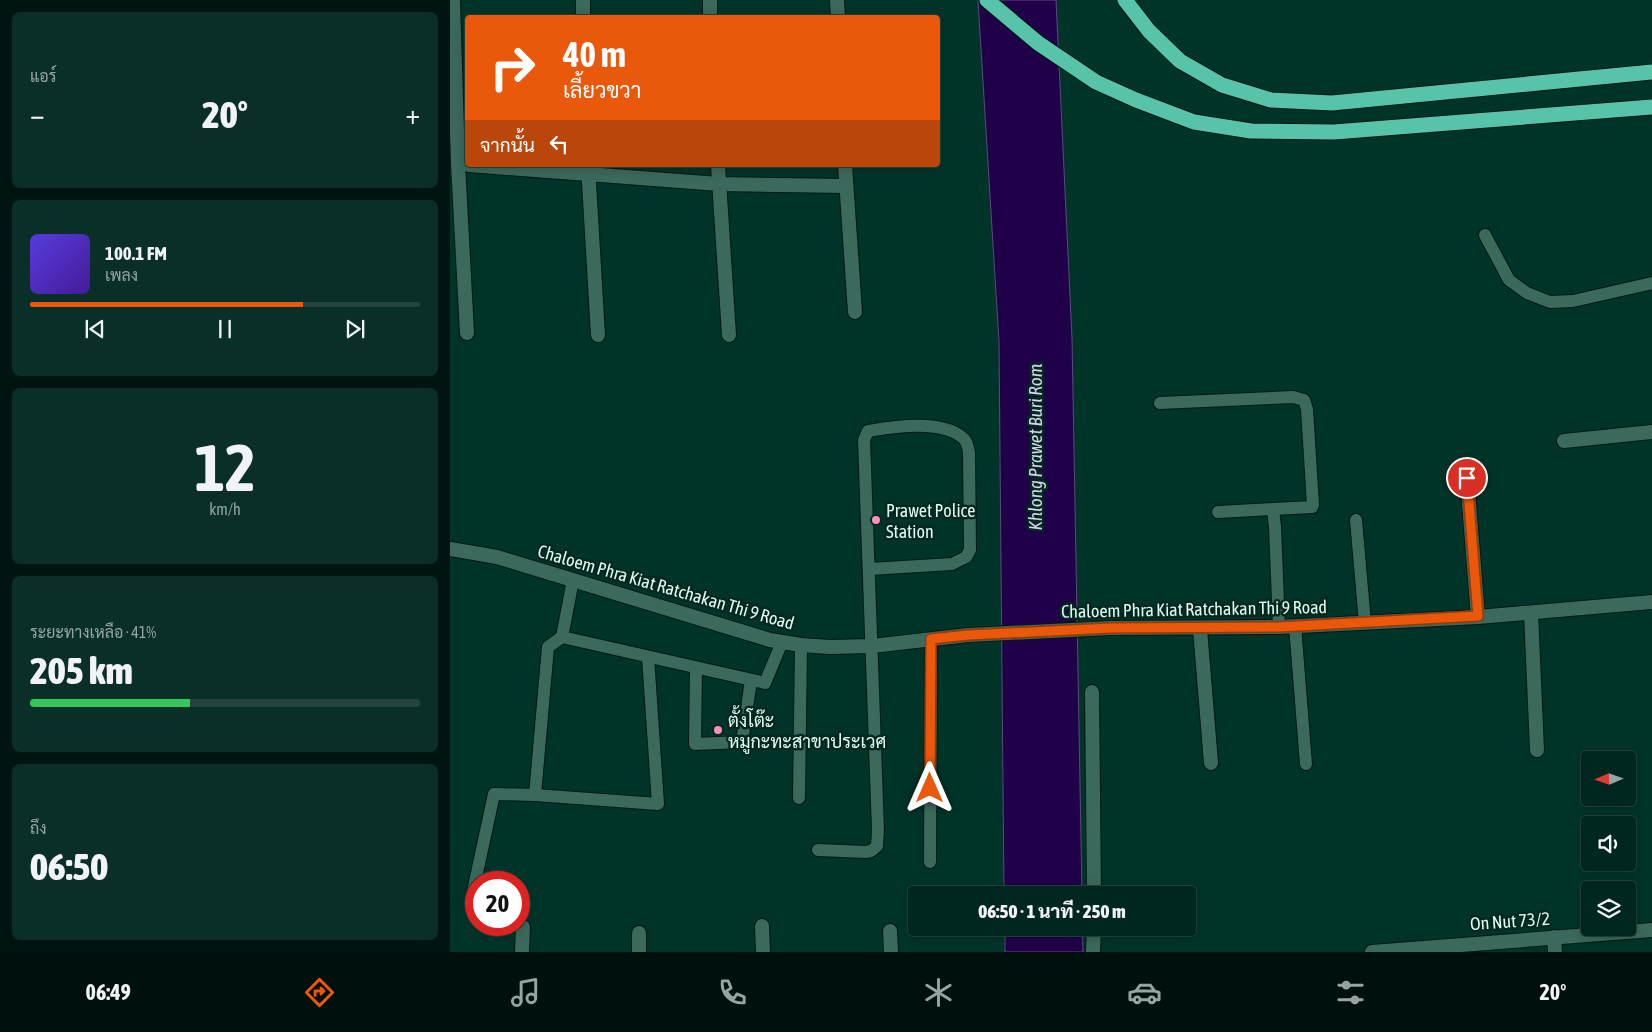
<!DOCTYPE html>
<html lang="th">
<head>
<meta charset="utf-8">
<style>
	body { margin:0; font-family:"Asap Condensed",Sarabun,sans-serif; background:#0a2f28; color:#f1f3f6; height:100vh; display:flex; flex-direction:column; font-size:19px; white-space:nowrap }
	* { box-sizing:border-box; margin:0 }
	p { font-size:16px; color:#95a5a4 }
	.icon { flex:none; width:28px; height:28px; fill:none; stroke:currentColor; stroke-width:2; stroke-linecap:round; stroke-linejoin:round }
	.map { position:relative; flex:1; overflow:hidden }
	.side { display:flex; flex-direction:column; gap:12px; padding:12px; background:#001511; width:450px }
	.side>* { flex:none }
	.banner { position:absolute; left:15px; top:15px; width:475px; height:152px; border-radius:5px; box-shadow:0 2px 12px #0003,0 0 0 1px #22443d; background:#ea580c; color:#fff; overflow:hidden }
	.needle { width:32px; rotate:268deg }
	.controls { position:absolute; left:1131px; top:751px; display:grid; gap:10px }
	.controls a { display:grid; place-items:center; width:55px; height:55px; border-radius:5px; background:#00271f; box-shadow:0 2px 12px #0003,0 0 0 1px #22443d; font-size:25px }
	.speed { position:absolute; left:15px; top:871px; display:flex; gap:10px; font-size:25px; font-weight:700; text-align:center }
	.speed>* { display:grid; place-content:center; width:65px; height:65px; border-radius:50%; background:#00271f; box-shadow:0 2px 12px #0003,0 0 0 1px #22443d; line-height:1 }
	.speed .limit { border:8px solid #d22; background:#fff; color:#111 }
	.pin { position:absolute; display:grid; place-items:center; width:42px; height:42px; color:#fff; margin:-21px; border:2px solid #fff; border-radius:50%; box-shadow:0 1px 5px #0007 }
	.me { position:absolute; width:55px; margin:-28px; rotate:0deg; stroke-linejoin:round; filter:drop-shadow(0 0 4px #0008) }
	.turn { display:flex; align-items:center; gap:18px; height:105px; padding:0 15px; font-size:22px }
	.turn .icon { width:65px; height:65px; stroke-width:2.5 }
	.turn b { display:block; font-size:35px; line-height:42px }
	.then { display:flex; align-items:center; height:48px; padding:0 15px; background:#0003; gap:10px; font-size:19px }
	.big { font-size:38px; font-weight:800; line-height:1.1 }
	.side .widget { flex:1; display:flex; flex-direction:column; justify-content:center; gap:8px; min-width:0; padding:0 18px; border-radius:8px; background:#0a2f28 }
	.side .dial { align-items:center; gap:0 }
	.dial b { font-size:65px; line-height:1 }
	.song { display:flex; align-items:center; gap:15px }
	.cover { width:60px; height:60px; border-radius:8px; background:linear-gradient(135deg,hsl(250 70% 55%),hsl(260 70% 35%)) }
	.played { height:5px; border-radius:2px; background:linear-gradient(90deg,#ea580c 70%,#22443d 70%) }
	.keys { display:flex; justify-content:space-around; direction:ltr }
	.heat { display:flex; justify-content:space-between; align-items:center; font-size:28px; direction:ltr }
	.charge { height:8px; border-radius:4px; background:linear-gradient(90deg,#34c759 41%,#22443d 0) }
	.trip { position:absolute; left:458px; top:886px; width:288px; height:50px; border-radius:5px; background:#00271f; box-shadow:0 2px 12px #0003,0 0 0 1px #22443d; font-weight:800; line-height:50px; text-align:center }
	.tab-bar { display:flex; height:80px; justify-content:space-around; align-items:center; background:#00100c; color:#95a5a4 }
	.tab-bar .icon { width:35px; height:35px }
	.tab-bar .selected { color:#ea580c }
	.tab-bar b { font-size:22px; color:#f1f3f6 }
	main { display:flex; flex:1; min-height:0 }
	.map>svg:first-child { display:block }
</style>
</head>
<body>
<main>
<section class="side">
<div class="widget"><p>แอร์</p>
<div class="heat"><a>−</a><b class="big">20°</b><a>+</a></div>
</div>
<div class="widget">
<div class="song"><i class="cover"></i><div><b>100.1 FM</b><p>เพลง</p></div></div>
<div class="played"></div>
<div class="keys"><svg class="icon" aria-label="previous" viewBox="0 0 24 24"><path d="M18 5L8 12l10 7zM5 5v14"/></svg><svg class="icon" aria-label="pause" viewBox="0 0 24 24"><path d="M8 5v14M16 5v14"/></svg><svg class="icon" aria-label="next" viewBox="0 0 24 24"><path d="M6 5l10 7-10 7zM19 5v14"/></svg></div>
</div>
<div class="widget dial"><b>12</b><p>km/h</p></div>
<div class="widget"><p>ระยะทางเหลือ · 41%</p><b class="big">205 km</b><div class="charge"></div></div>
<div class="widget"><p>ถึง</p><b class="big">06:50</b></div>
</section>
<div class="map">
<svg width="1202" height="952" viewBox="0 0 1202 952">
	<rect width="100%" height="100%" fill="#003429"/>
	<g fill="#200049" stroke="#5a4b7c">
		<path d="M528 0H606L622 339 632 895H554L549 342Z"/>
		<path d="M555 928H632L633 952H555Z"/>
	</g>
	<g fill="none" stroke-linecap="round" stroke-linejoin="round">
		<defs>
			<g id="service">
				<path d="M1035 235 1059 280 1077 293 1100 302 1123 301 1202 283"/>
				<path d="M710 403 843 397 854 400 857 409 863 505 862 507 823 509"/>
				<path d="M768 512 823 509 825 527 829 627"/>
				<path d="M906 520 915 623"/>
				<path d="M123 580 112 637 315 683 332 642"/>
				<path d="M845 626 856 764"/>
				<path d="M246 668 245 744 292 742 301 680"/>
				<path d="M85 795 208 804 198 657"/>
				<path d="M349 798 351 645"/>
				<path d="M368 850 416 852 421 851 427 846 428 830 414 440 418 431C443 427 491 419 513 438 517 441 518 447 519 452L520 550 516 557 502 564 420 569"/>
				<path d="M480 862 481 639"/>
				<path d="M22 896 44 794 85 795 98 647 112 637"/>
			</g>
			<g id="minor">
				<path d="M3 0 8 164 17 333"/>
				<path d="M133 0V18"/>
				<path d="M260 0V18"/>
				<path d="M387 0 388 18"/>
				<path d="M19 165 269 184 396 186"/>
				<path d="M268 165 279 335"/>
				<path d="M395 165 405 312"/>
				<path d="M138 166 148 335"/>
				<path d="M1114 441 1202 432"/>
				<path d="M1017 478 1028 617"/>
				<path d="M1081 613 1087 750"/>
				<path d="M750 629 761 763"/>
				<path d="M642 692 644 895"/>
				<path d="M312 926 313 952"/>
				<path d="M440 931 441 952"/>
				<path d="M1104 937 1105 952"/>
				<path d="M72 952 73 927"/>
				<path d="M189 952V933"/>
				<path d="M643 952 644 928"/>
				<path d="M922 952 1202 930"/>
			</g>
			<path id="tertiary" d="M0 549 47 557 320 640 351 645 380 647 422 646 518 635 661 628 829 627 1028 617 1202 602"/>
			<g id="motorway">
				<path d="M537 0 588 43 646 82 686 100 744 122 801 131 884 132 1202 107"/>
				<path d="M675 0 699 31 730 61 772 85 821 100 882 103 1202 72"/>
			</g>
		</defs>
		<use href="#service" stroke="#021812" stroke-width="14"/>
		<use href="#minor" stroke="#021812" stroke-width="16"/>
		<use href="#tertiary" stroke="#021812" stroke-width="16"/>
		<use href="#motorway" stroke="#021812" stroke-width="17"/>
		<use href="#service" stroke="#3b695c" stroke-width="12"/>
		<use href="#minor" stroke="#3b695c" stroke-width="14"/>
		<use href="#tertiary" stroke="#3b695c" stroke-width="14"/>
		<use href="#motorway" stroke="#57c3a8" stroke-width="15"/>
	</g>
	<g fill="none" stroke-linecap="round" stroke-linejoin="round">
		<defs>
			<path id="route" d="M480 788 481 639 518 635 661 628 829 627 1028 616 1017 478"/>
		</defs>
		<use href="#route" stroke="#983908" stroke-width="12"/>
		<use href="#route" stroke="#ea580c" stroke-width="9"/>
	</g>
	<g fill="#fe8ebd" stroke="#032820" stroke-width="2">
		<circle cx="426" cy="520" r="5"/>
		<circle cx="268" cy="730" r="5"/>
	</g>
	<g text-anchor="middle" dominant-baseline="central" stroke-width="5" stroke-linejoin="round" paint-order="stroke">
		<g font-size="18" fill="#e3fbf3" stroke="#032820" text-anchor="start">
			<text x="436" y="510">Prawet Police<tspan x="436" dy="21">Station</tspan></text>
			<text x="278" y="720">ตั้งโต๊ะ<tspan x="278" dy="21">หมูกะทะสาขาประเวศ</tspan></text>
		</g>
		<g font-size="18" fill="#e3fbf3" stroke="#032820">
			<text transform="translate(216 587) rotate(16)">Chaloem Phra Kiat Ratchakan Thi 9 Road</text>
			<text transform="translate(744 609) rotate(-1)">Chaloem Phra Kiat Ratchakan Thi 9 Road</text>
			<text transform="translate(1060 921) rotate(-4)">On Nut 73/2</text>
		</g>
		<g font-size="19" font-style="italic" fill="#d8d3ed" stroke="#032820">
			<text transform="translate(585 447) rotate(-90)">Khlong Prawet Buri Rom</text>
		</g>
	</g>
</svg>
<div class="controls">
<a><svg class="needle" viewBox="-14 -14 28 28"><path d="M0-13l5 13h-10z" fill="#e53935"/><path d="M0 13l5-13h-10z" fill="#95a5a4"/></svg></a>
<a><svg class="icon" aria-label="sound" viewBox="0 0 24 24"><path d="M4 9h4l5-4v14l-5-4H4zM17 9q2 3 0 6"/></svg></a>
<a><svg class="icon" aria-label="layers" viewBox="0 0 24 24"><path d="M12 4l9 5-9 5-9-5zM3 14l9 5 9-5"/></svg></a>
</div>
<div class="speed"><div class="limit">20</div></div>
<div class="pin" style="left:1017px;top:478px;background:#d93025"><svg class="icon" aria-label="arrive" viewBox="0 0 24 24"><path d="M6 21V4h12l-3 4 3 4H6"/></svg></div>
<svg class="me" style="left:480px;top:788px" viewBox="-20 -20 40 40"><path d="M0-17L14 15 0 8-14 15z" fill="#ea580c" stroke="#fff" stroke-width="4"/></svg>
<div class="trip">06:50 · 1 นาที · 250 m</div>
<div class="banner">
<div class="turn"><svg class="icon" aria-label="right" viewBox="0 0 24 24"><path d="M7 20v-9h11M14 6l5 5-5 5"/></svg><div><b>40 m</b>เลี้ยวขวา</div></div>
<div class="then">จากนั้น<svg class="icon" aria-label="left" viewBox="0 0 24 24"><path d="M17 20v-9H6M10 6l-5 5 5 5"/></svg></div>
</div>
</div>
</main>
<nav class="tab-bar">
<b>06:49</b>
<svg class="icon selected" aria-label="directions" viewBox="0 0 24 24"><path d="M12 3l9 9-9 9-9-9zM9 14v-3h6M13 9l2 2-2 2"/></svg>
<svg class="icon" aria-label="music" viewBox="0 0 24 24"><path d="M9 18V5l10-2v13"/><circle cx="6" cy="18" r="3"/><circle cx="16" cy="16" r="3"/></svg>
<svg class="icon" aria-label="phone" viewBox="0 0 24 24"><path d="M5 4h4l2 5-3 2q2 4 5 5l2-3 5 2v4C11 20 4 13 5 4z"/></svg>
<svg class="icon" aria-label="climate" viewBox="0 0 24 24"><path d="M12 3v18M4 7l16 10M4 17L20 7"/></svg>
<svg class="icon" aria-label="car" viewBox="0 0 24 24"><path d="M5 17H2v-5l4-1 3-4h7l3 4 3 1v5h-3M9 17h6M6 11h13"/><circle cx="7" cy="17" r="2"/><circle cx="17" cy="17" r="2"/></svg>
<svg class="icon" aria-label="filters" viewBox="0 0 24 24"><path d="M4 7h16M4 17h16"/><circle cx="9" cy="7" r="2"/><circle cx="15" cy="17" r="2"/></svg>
<b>20°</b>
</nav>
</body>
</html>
